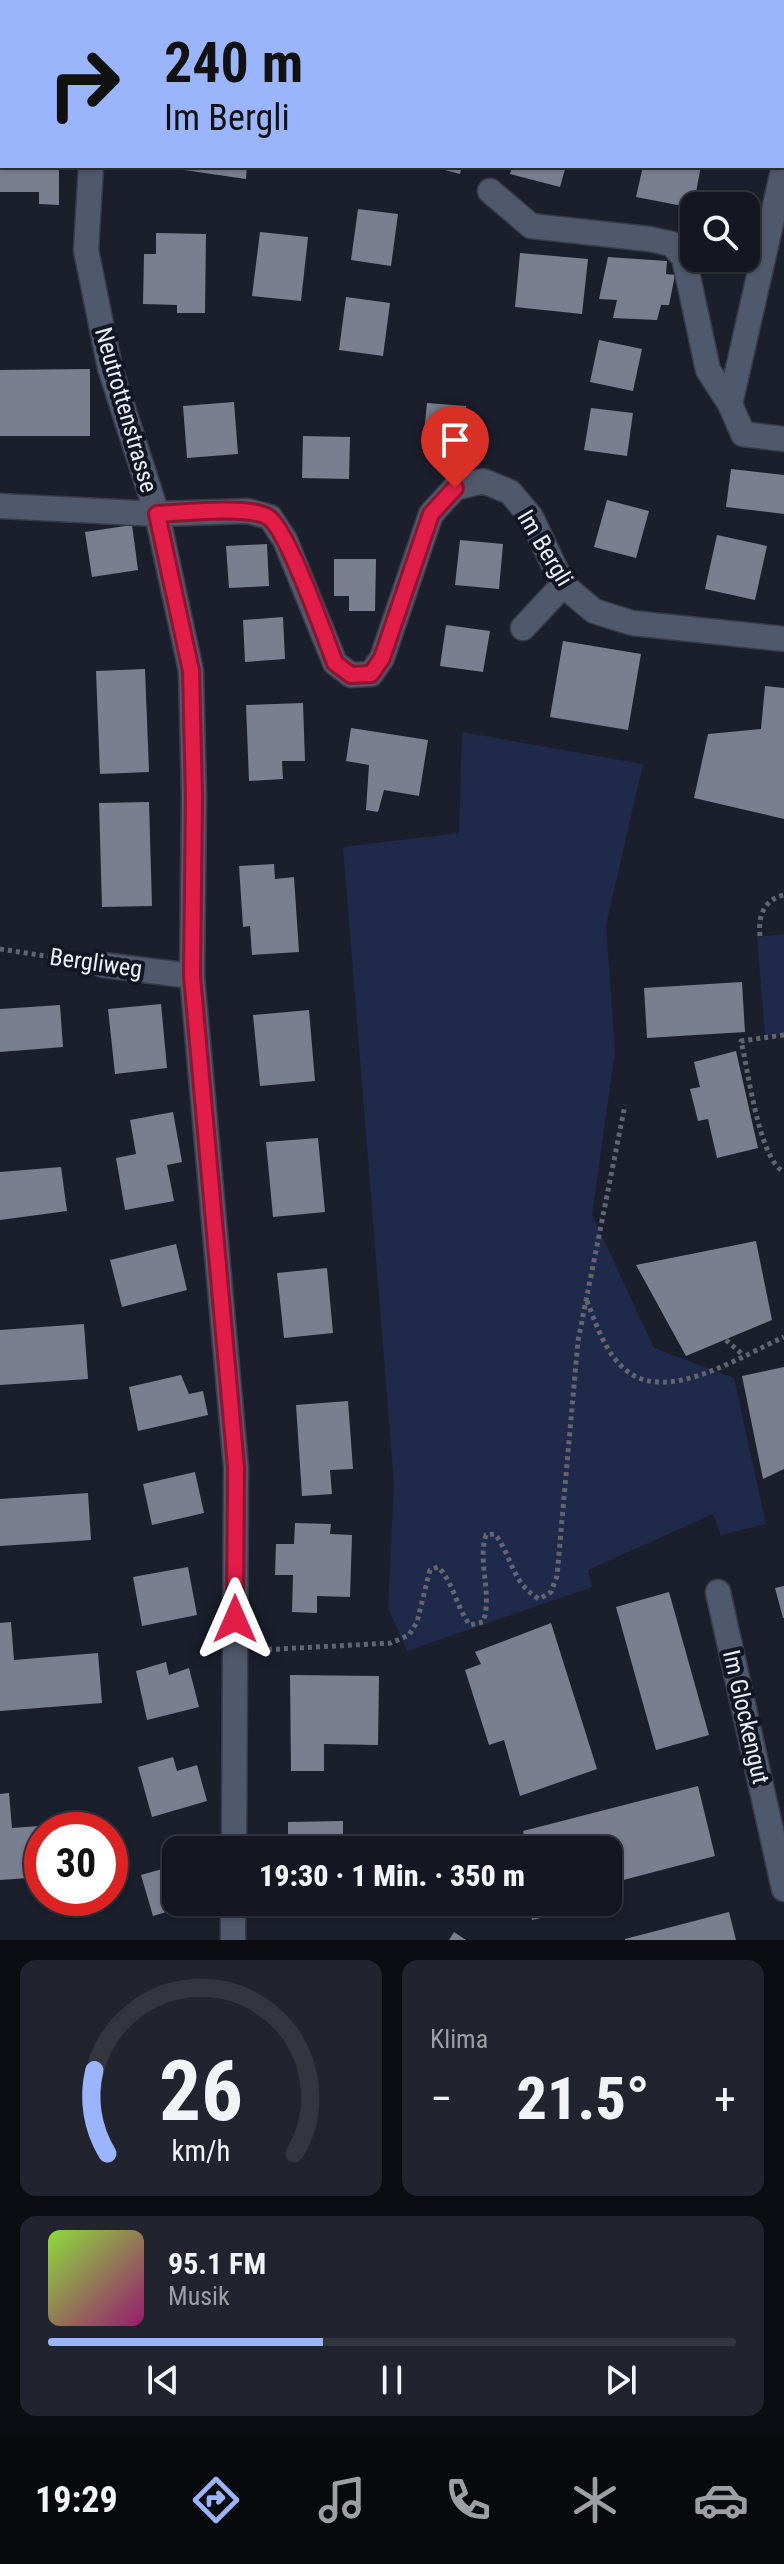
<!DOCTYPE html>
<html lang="de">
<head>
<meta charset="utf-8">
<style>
	body { margin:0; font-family:"Roboto Condensed",sans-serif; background:#21242e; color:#f1f3f6; height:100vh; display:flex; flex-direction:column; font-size:30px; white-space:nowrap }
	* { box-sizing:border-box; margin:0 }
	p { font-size:26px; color:#9d9fa5 }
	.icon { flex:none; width:44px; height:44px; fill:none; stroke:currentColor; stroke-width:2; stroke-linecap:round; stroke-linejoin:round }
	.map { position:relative; height:1940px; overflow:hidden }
	.panel { display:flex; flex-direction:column; gap:20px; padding:20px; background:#0b0d12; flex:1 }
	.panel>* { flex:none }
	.top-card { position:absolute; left:0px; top:0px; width:784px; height:168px; box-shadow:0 2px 6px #0004,0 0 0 2px #33363f; background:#9bb5fd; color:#111; overflow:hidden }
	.tools { position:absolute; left:680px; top:192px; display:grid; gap:16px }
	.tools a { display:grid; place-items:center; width:80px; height:80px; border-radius:16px; background:#141721; box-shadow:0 2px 6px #0004,0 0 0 2px #33363f; font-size:40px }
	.speed { position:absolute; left:24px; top:1812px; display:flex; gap:16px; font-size:40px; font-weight:700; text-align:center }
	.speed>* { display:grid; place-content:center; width:104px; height:104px; border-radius:50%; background:#141721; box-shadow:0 2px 6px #0004,0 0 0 2px #33363f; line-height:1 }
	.speed .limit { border:12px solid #d22; background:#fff; color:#111 }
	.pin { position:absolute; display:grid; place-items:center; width:68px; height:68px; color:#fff; margin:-82px -34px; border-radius:50% 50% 50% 0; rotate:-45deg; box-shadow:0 0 8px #0007 }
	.pin .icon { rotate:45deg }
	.me { position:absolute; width:88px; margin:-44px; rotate:0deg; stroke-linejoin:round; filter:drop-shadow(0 0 6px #0008) }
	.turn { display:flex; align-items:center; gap:28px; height:168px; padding:0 32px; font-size:36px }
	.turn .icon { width:104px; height:104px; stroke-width:2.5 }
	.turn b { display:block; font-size:56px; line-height:68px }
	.big { font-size:60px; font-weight:800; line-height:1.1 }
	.panel .card { flex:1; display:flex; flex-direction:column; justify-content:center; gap:12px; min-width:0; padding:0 28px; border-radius:16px; background:#21242e }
	.panel .dial { align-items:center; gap:0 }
	.dial svg { height:208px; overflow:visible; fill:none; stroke:#33363f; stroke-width:7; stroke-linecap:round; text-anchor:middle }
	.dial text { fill:#f1f3f6; stroke:none }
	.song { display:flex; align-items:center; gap:24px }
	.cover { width:96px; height:96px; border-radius:12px; background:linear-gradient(135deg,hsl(90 70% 55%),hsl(320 70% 35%)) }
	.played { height:8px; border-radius:4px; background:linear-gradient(90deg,#9bb5fd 40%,#33363f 40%) }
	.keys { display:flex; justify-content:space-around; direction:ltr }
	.heat { display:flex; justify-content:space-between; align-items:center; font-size:44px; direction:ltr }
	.panel .tiles { flex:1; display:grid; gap:20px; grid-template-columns:1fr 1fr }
	.card:last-child { grid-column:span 2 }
	.trip { position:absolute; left:162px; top:1836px; width:460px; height:80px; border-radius:16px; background:#141721; box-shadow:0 2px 6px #0004,0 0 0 2px #33363f; font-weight:800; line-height:80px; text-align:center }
	.tabs { display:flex; height:128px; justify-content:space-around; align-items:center; background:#08090d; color:#9d9fa5 }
	.tabs .icon { width:56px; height:56px }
	.tabs .current { color:#9bb5fd }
	.tabs b { font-size:36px; color:#f1f3f6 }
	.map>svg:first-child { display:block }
</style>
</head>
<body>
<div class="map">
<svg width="784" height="1940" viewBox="0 0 784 1940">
	<rect width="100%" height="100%" fill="#1b1f2c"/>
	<g fill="#1f294a">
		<path d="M462 732 643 764 606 925 615 1051 592 1215 654 1348 734 1378 766 1524 721 1535 713 1514 588 1570 592 1587 407 1651 388 1608 394 1483 343 847 459 833Z"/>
		<path d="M784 934V1035L765 1036 757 937Z"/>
	</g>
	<g fill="#797f8f">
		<path d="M0 166H59V205L39 204V192H0Z"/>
		<path d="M156 166H247L246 179Z"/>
		<path d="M429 166H462L460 174Z"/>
		<path d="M512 166H566L560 187 510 174Z"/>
		<path d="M643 166H701L693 208 636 197Z"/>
		<path d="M358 209 398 214 391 266 351 260Z"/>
		<path d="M260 232 308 237 301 301 252 296Z"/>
		<path d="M156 233 206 234 205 313H177V305L143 304 144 254H156Z"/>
		<path d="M520 253 588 259 582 314 515 307Z"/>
		<path d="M608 257 667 261 666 274 675 275 669 305H661L657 320 613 318 617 300 599 299Z"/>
		<path d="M346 297 390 303 383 356 339 350Z"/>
		<path d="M599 340 642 349 633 391 590 382Z"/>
		<path d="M90 369V436H0V370Z"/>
		<path d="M234 402 238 454 187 458 183 406Z"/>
		<path d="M427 403 466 406 462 446 423 443Z"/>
		<path d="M591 408 633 413 627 456 584 450Z"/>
		<path d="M303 436 350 437 349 479 302 478Z"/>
		<path d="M731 469 784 475V514L726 507Z"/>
		<path d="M607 500 649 511 636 558 594 547Z"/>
		<path d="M132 525 138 570 92 577 85 532Z"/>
		<path d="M717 535 767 546 755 600 705 589Z"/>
		<path d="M460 540 503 544 499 589 455 585Z"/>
		<path d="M267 544 269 586 229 588 226 546Z"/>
		<path d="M334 559H376L375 611H349V596H334Z"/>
		<path d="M283 617 285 659 245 662 243 620Z"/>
		<path d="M446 625 490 631 483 672 440 666Z"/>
		<path d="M563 641 641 654 628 730 550 717Z"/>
		<path d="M145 669 149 772 100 774 96 671Z"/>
		<path d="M765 686 784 688V819L694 798 708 734 761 729Z"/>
		<path d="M303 703 305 761H282L283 779 249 781 246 705Z"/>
		<path d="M351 728 428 740 419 796 384 790 378 812 366 810 369 765 346 761Z"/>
		<path d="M149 802 152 906 102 907 99 803Z"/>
		<path d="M274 864 275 879 294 877 299 952 252 955 250 926 243 927 239 866Z"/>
		<path d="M742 982 745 1032 647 1038 644 988Z"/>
		<path d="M161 1004 167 1068 115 1074 108 1009Z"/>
		<path d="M60 1005 63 1047 0 1052V1009Z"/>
		<path d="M309 1010 315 1081 260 1086 253 1015Z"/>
		<path d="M736 1051 758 1148 717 1158 708 1119 698 1121 690 1089 700 1087 694 1062Z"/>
		<path d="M173 1112 182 1162 167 1165 174 1201 125 1210 116 1158 136 1154 130 1120Z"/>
		<path d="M318 1138 325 1212 273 1217 266 1142Z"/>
		<path d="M61 1167 67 1211 0 1220V1172Z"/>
		<path d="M756 1241 772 1320 686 1356 636 1265Z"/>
		<path d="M176 1244 187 1290 122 1307 110 1260Z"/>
		<path d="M327 1268 333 1333 284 1338 277 1273Z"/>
		<path d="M84 1324 88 1379 0 1385V1330Z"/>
		<path d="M784 1367V1469L763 1479 742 1376Z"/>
		<path d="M181 1375 189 1394 203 1391 208 1415 138 1431 129 1387Z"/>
		<path d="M348 1401 353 1469 330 1470 332 1494 302 1496 296 1405Z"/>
		<path d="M195 1472 204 1513 152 1525 143 1484Z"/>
		<path d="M88 1493 91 1540 0 1546V1499Z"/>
		<path d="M295 1523 331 1524 330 1534 352 1535 350 1597 317 1596V1613L292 1612 293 1575H275L276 1544H294Z"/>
		<path d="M188 1567 197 1615 142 1626 133 1577Z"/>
		<path d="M784 1586V1618H783L775 1588Z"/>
		<path d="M669 1592 709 1735 656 1750 616 1607Z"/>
		<path d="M11 1622 14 1660 98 1653 102 1703 0 1711V1623Z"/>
		<path d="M551 1623 597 1769 520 1796 504 1740 489 1745 465 1670 481 1664 475 1652Z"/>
		<path d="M166 1662 169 1675 189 1668 199 1707 147 1720 136 1671Z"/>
		<path d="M290 1675 379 1676 378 1745 324 1744V1771H291Z"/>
		<path d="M173 1757 177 1771 197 1765 207 1801 152 1817 138 1767Z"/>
		<path d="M698 1786 715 1856 608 1884V1850H527L523 1831Z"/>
		<path d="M9 1793 12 1828 108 1821 109 1830H42V1877L0 1880V1794Z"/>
		<path d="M343 1821V1850H288V1822Z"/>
		<path d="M176 1865V1902L196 1903 153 1916 141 1875Z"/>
		<path d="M274 1902H325V1909L274 1910Z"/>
		<path d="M528 1902H554L557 1914 532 1920Z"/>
		<path d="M729 1912 736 1940H625V1939Z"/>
		<path d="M454 1932 466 1940H449Z"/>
	</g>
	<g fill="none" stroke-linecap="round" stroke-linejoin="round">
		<defs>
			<g id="minor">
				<path d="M116 2 117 0"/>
				<path d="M91 166 86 250 110 368 157 514 191 671 194 797 192 976 236 1467 234 1850"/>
				<path d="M784 166 730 404 743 434 784 439"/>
				<path d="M490 191 531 226 649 239 672 244 684 258 708 370 730 404"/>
				<path d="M0 506 157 514 248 511 270 517 285 540 335 663 351 675 371 674 382 658 431 514 455 488 483 481 510 492 531 517 563 585 594 611 632 623 784 639"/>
				<path d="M523 628 563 585"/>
				<path d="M103 965 192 976"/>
				<path d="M718 1592 784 1889"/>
				<path d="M233 1940V1902"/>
			</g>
		</defs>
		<use href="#minor" stroke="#383c48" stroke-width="27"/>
		<g stroke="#616571" stroke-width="5" stroke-dasharray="4 4" stroke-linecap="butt">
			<path d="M619 2V0"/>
			<path d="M782 95H784"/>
			<path d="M760 936C758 917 763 900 784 895"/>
			<path d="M0 949 78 961"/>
			<path d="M784 1035 741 1041C748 1069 759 1160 784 1172"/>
			<path d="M587 1301C596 1324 606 1355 627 1371 668 1404 743 1355 784 1337"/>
			<path d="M726 1340 742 1354"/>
			<path d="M260 1650 391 1643 409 1635 417 1622 430 1570 438 1567C454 1583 456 1607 470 1625L483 1622C493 1594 477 1563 486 1535L495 1534C513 1558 511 1582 539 1599L551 1592 557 1576 578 1341 625 1105"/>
		</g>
		<use href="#minor" stroke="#50586c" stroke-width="24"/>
	</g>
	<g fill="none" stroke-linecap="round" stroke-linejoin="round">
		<defs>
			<path id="route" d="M235 1619 236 1467 192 976 194 797 191 671 157 514C182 513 248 505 268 517 287 528 325 637 335 663L351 675 371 674 382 658 431 514 455 488"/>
		</defs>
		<use href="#route" stroke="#92132f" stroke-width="20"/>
		<use href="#route" stroke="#e11d48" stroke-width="14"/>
	</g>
	<g text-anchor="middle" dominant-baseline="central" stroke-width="8" stroke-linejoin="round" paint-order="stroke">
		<g font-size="24" fill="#eaeef6" stroke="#121622">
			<text transform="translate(126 410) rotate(74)">Neutrottenstrasse</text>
			<text transform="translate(545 548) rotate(59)">Im Bergli</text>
			<text transform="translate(96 963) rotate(8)">Bergliweg</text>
			<text transform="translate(746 1717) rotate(77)">Im Glockengut</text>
		</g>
	</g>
</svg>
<div class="tools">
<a><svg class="icon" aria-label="search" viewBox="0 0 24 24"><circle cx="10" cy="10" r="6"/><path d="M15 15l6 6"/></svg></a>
</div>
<div class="speed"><div class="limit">30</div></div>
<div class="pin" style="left:455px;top:488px;background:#d93025"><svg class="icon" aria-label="arrive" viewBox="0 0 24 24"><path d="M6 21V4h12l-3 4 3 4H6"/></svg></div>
<svg class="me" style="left:235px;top:1619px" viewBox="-20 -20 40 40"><path d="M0-17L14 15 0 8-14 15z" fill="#e11d48" stroke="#fff" stroke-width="4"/></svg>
<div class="trip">19:30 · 1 Min. · 350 m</div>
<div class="top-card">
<div class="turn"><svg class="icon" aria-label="right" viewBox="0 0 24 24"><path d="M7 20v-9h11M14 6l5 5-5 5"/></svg><div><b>240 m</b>Im Bergli</div></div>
</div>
</div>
<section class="panel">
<div class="tiles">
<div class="card dial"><svg viewBox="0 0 100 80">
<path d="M14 69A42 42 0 1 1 86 69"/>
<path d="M14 69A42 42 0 0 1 9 37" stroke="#9bb5fd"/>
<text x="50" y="56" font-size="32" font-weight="700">26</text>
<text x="50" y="72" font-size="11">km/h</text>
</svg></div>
<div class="card"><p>Klima</p>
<div class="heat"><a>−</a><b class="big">21.5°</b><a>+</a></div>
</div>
<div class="card">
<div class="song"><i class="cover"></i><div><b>95.1 FM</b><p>Musik</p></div></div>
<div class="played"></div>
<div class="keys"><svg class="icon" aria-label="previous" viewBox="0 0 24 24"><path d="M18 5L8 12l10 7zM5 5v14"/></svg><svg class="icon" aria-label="pause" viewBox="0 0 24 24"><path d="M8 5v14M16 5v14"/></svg><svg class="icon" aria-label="next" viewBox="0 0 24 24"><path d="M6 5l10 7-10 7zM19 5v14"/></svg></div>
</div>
</div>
</section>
<nav class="tabs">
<b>19:29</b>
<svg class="icon current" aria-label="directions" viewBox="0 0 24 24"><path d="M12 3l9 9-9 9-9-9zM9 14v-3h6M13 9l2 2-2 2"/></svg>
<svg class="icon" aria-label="music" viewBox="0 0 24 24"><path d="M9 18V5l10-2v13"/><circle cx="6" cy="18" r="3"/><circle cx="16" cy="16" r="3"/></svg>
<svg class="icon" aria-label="phone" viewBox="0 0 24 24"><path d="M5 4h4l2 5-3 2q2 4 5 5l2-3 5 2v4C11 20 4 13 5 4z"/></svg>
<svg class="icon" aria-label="climate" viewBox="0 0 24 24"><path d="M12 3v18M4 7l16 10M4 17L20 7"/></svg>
<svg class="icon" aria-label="car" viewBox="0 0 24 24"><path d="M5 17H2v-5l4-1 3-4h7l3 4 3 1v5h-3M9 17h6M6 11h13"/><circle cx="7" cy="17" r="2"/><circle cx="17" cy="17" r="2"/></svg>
</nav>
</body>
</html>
